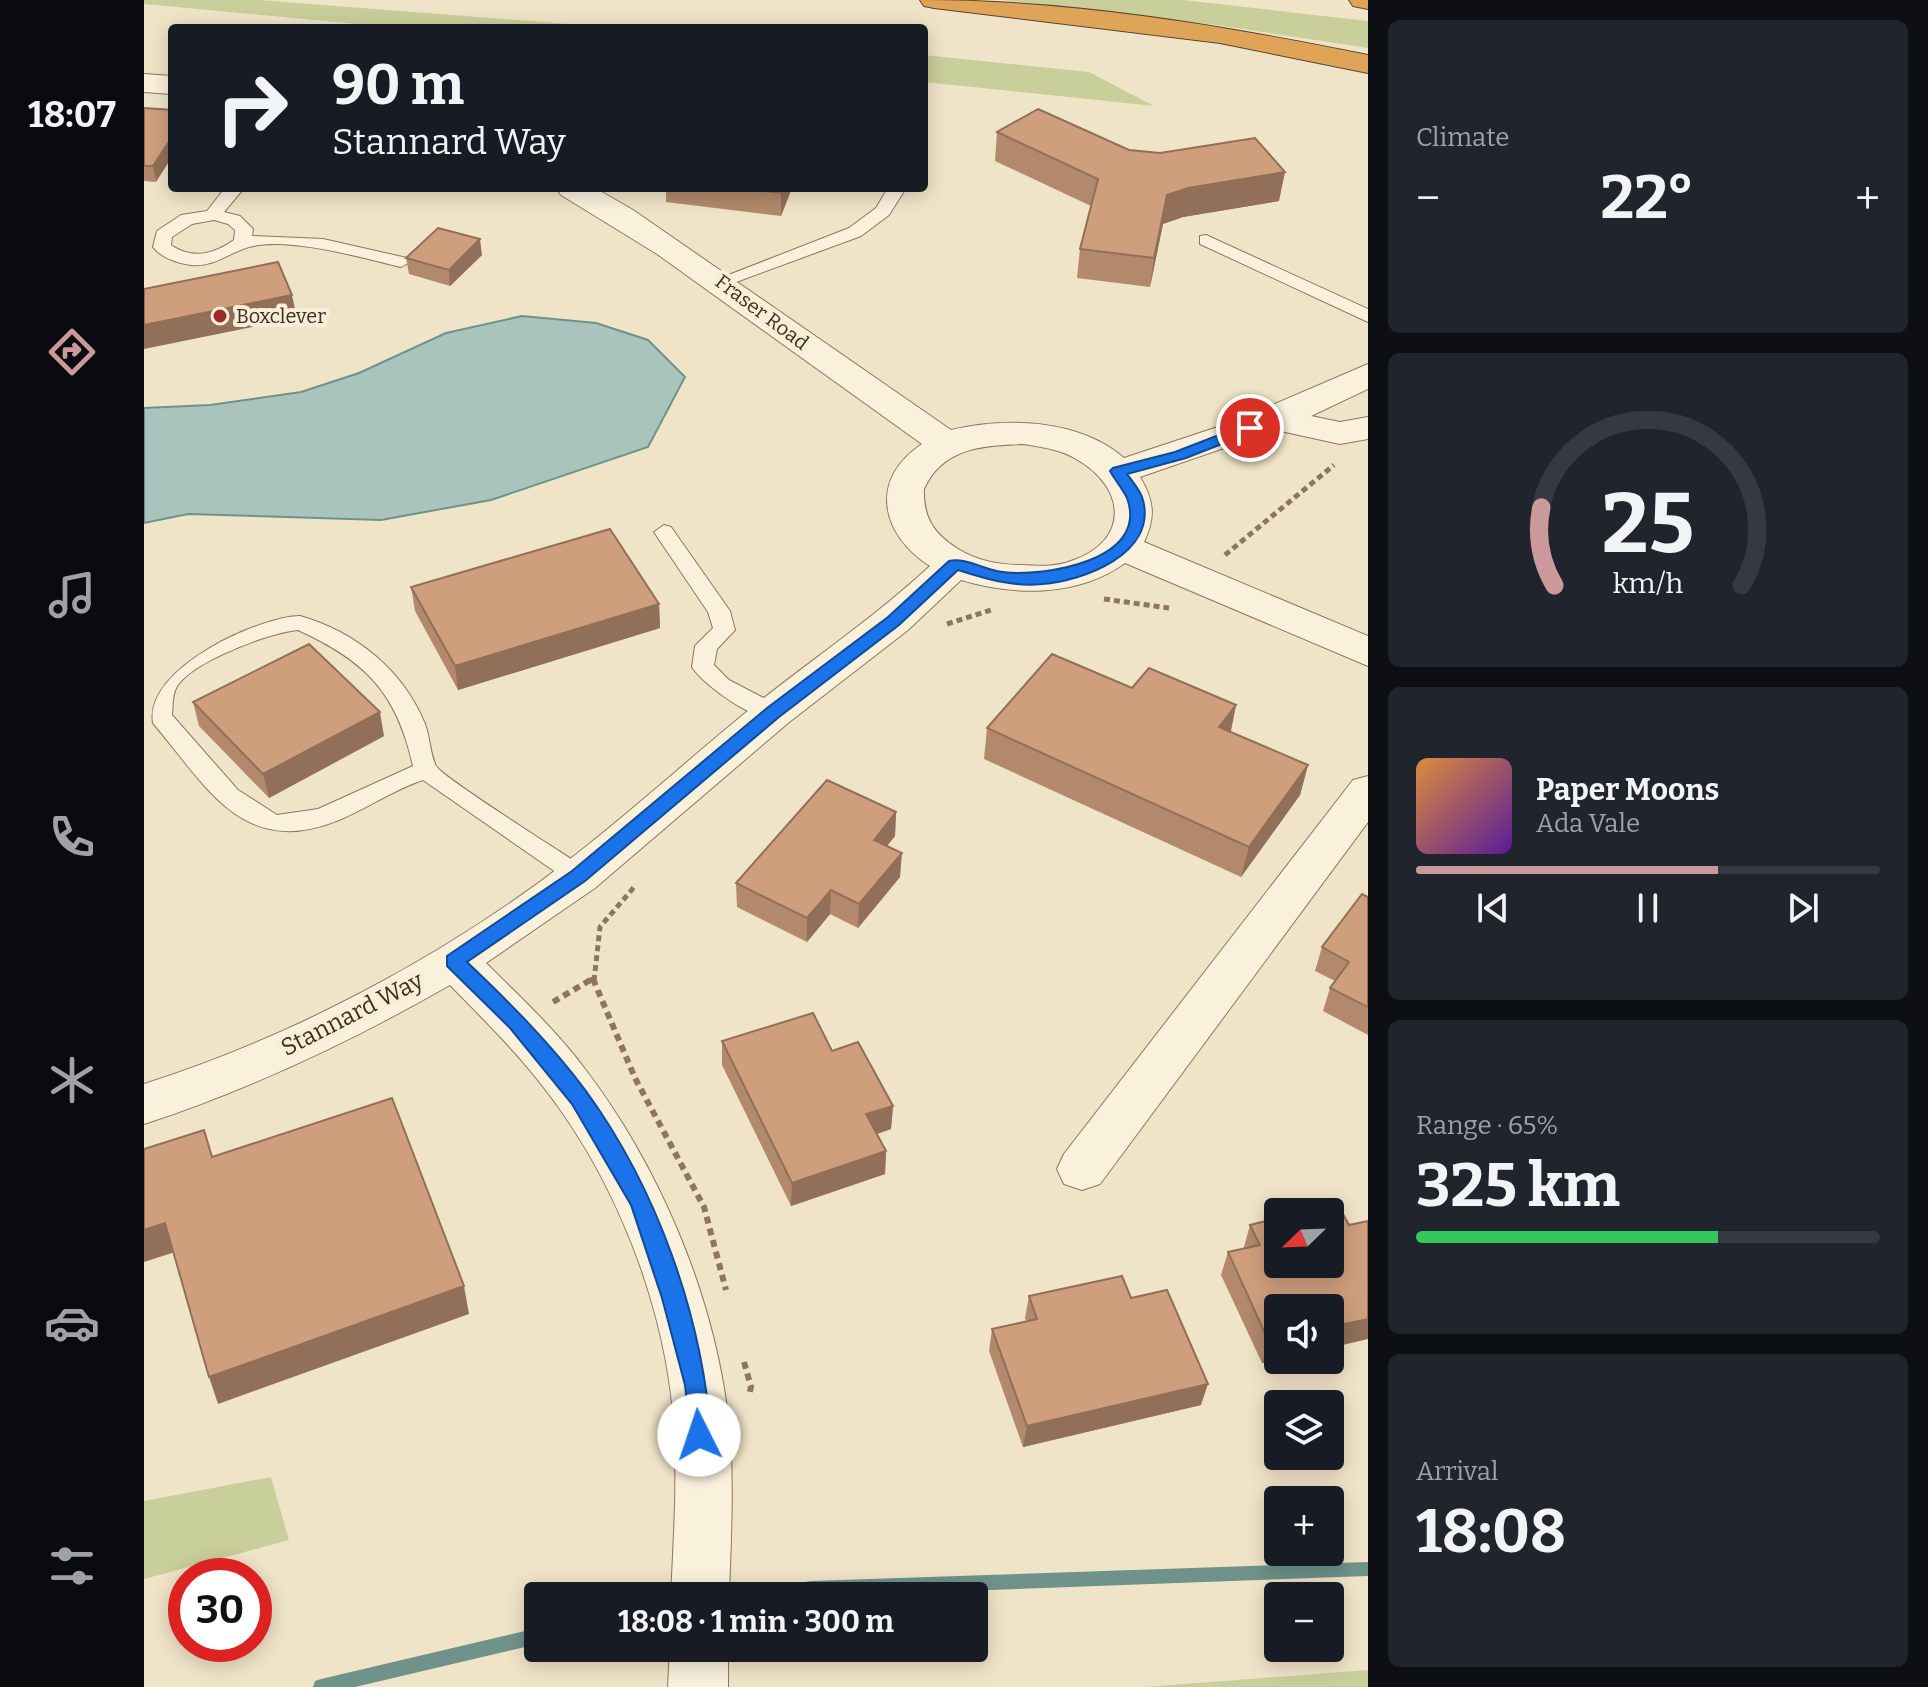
<!DOCTYPE html>
<html lang="en">
<head>
<meta charset="utf-8">
<style>
	body { margin:0; font-family:Bitter,serif; background:#20242c; color:#f1f3f6; height:100vh; display:flex; flex-direction:column; font-size:30px; white-space:nowrap }
	* { box-sizing:border-box; margin:0 }
	p { font-size:26px; color:#9ea1a6 }
	.icon { flex:none; width:44px; height:44px; fill:none; stroke:currentColor; stroke-width:2; stroke-linecap:round; stroke-linejoin:round }
	.map { position:relative; flex:1; overflow:hidden }
	.drawer { display:flex; flex-direction:column; gap:20px; padding:20px; background:#0d0f14; width:560px }
	.drawer>* { flex:none }
	.hud { position:absolute; left:24px; top:24px; width:760px; height:168px; border-radius:8px; box-shadow:0 4px 20px #0003; background:#171b24; color:#f1f3f6; overflow:hidden }
	.needle { width:52px; rotate:247deg }
	.fabs { position:absolute; left:1120px; top:1198px; display:grid; gap:16px }
	.fabs a { display:grid; place-items:center; width:80px; height:80px; border-radius:8px; background:#171b24; box-shadow:0 4px 20px #0003; font-size:40px }
	.speed { position:absolute; left:24px; top:1558px; display:flex; gap:16px; font-size:40px; font-weight:700; text-align:center }
	.speed>* { display:grid; place-content:center; width:104px; height:104px; border-radius:50%; background:#171b24; box-shadow:0 4px 20px #0003; line-height:1 }
	.speed .limit { border:12px solid #d22; background:#fff; color:#111 }
	.pin { position:absolute; display:grid; place-items:center; width:68px; height:68px; color:#fff; margin:-34px; border:4px solid #fff; border-radius:50%; box-shadow:0 2px 8px #0007 }
	.me { position:absolute; width:88px; margin:-44px; rotate:356deg; stroke-linejoin:round; filter:drop-shadow(0 0 6px #0008) }
	.turn { display:flex; align-items:center; gap:28px; height:168px; padding:0 32px; font-size:36px }
	.turn .icon { width:104px; height:104px; stroke-width:2.5 }
	.turn b { display:block; font-size:56px; line-height:68px }
	.big { font-size:60px; font-weight:700; line-height:1.1 }
	.drawer .widget { flex:1; display:flex; flex-direction:column; justify-content:center; gap:12px; min-width:0; padding:0 28px; border-radius:12px; background:#20242c }
	.drawer .dial { align-items:center; gap:0 }
	.dial svg { height:208px; overflow:visible; fill:none; stroke:#363941; stroke-width:7; stroke-linecap:round; text-anchor:middle }
	.dial text { fill:#f1f3f6; stroke:none }
	.song { display:flex; align-items:center; gap:24px }
	.cover { width:96px; height:96px; border-radius:12px; background:linear-gradient(135deg,hsl(30 70% 55%),hsl(270 70% 35%)) }
	.played { height:8px; border-radius:4px; background:linear-gradient(90deg,#cc999b 65%,#363941 65%) }
	.keys { display:flex; justify-content:space-around; direction:ltr }
	.heat { display:flex; justify-content:space-between; align-items:center; font-size:44px; direction:ltr }
	.charge { height:12px; border-radius:6px; background:linear-gradient(90deg,#34c759 65%,#363941 0) }
	.trip { position:absolute; left:380px; top:1582px; width:464px; height:80px; border-radius:8px; background:#171b24; box-shadow:0 4px 20px #0003; font-weight:700; line-height:80px; text-align:center }
	main { display:flex; flex:1; min-height:0 }
	.menu { display:flex; flex-direction:column; width:144px; justify-content:space-around; align-items:center; background:#090b0e; color:#9ea1a6 }
	.menu .icon { width:56px; height:56px }
	.menu .active { color:#cc999b }
	.menu b { font-size:36px; color:#f1f3f6 }
	.map>svg:first-child { display:block }
</style>
</head>
<body>
<main>
<nav class="menu">
<b>18:07</b>
<svg class="icon active" aria-label="directions" viewBox="0 0 24 24"><path d="M12 3l9 9-9 9-9-9zM9 14v-3h6M13 9l2 2-2 2"/></svg>
<svg class="icon" aria-label="music" viewBox="0 0 24 24"><path d="M9 18V5l10-2v13"/><circle cx="6" cy="18" r="3"/><circle cx="16" cy="16" r="3"/></svg>
<svg class="icon" aria-label="phone" viewBox="0 0 24 24"><path d="M5 4h4l2 5-3 2q2 4 5 5l2-3 5 2v4C11 20 4 13 5 4z"/></svg>
<svg class="icon" aria-label="climate" viewBox="0 0 24 24"><path d="M12 3v18M4 7l16 10M4 17L20 7"/></svg>
<svg class="icon" aria-label="car" viewBox="0 0 24 24"><path d="M5 17H2v-5l4-1 3-4h7l3 4 3 1v5h-3M9 17h6M6 11h13"/><circle cx="7" cy="17" r="2"/><circle cx="17" cy="17" r="2"/></svg>
<svg class="icon" aria-label="filters" viewBox="0 0 24 24"><path d="M4 7h16M4 17h16"/><circle cx="9" cy="7" r="2"/><circle cx="15" cy="17" r="2"/></svg>
</nav>
<div class="map">
<svg width="1224" height="1687" viewBox="0 0 1224 1687">
	<rect width="100%" height="100%" fill="#f0e4c8"/>
	<g fill="#c9cf9b">
		<path d="M0 0H116L476 28H256L0 4Z"/>
		<path d="M859 0H1039L1224 21V48L1072 25Z"/>
		<path d="M780 55 945 72 1010 106 780 82Z"/>
		<path d="M127 1477 145 1540 0 1579V1501Z"/>
		<path d="M1224 1670V1687H1000Z"/>
	</g>
	<path fill="#a9c4bc" stroke="#6f938a" stroke-width="2" d="M378 316 452 323 504 340 541 377 504 447 347 500 237 520 44 514 0 523V408L66 405 157 392 215 373 302 333Z"/>
	<g fill="none" stroke-linecap="round" stroke-linejoin="round">
		<g fill="#6f938a" fill-rule="evenodd">
			<path d="M1224 1562V1576L683 1596H616L618 1591 624 1588 667 1581Z"/>
			<path d="M394 1628V1644L211 1687H169L171 1681 177 1679Z"/>
		</g>
		<defs>
			<g id="lane">
				<path d="M81 188H100L80 212 96 216 109 229 108 236 179 239 263 258 266 262 257 267C219 258 143 236 105 247 84 253 71 267 47 265 33 263 18 258 9 247L13 231 37 215 63 211ZM70 220 84 224 91 230 90 240C70 254 49 260 27 245L28 237 48 224Z"/>
				<path d="M744 188H762L745 215 717 236 584 285 578 286 569 281 705 228 732 208Z"/>
				<path d="M1062 235 1224 309V322L1056 244V236Z"/>
				<path d="M520 525 527 527 586 611 591 630 573 649 570 665 585 680 637 707 640 713 637 719C615 725 560 686 548 667L551 646 569 628 564 612 510 532Z"/>
				<path d="M156 616C212 632 259 670 281 724 286 737 286 754 292 766 299 778 422 855 444 870L447 876 444 882H426L279 780C249 790 224 808 195 820 99 859 64 788 9 723 0 667 118 616 156 616ZM154 630C222 661 253 693 269 766L174 809 133 815 94 790 28 715C29 705 28 693 34 685 50 661 127 632 154 630Z"/>
			</g>
			<g id="street">
				<path d="M0 74 28 76V94L0 92Z"/>
				<path d="M412 188H451L489 210 807 430C862 417 935 419 980 458L1089 422 1224 364V389L1167 416 1196 422 1224 417V439L1196 444 1132 430 996 477C1010 500 1012 517 1000 542L1224 636V666L981 563C934 597 871 596 817 580L764 630 644 723 451 888 342 963C376 997 412 1030 441 1069 514 1165 567 1289 583 1408 591 1470 587 1534 585 1596H527C530 1535 534 1474 529 1413 519 1302 472 1182 404 1093 375 1054 340 1020 306 985 208 1041 107 1089 0 1124V1084C146 1038 299 957 421 863 486 813 547 757 611 705 670 658 731 617 786 566 736 534 725 479 778 444L513 254 417 195ZM879 444C897 447 916 449 932 459 982 487 987 541 927 561 912 567 894 566 878 565 855 565 834 561 814 549 790 534 779 518 780 489 798 448 839 445 879 444Z"/>
				<path d="M1224 776V822L956 1184 938 1190 920 1184 913 1169 920 1154 1209 780Z"/>
				<path d="M526 1648H584V1687H524Z"/>
			</g>
			<g id="highway">
				<path d="M776 0C927 0 1076 25 1224 55V73L1076 43 790 8 780 6Z"/>
				<path d="M1205 0H1224V9L1209 6Z"/>
			</g>
		</defs>
		<use href="#lane" stroke="#8d765c" stroke-width="2"/>
		<use href="#street" stroke="#8d765c" stroke-width="2"/>
		<use href="#highway" stroke="#5b4430" stroke-width="2"/>
		<g stroke="#8d765c" stroke-width="5" stroke-dasharray="6 4" stroke-linecap="butt">
			<path d="M1081 555 1190 465"/>
			<path d="M960 599 1025 608"/>
			<path d="M803 624 847 610"/>
			<path d="M445 981 449 979"/>
			<path d="M450 981 456 927 491 886"/>
		</g>
		<g stroke="#8d765c" stroke-width="6" stroke-dasharray="7 5" stroke-linecap="butt">
			<path d="M449 979 491 1078 560 1207 582 1290"/>
			<path d="M409 1002 448 979"/>
			<path d="M600 1362 607 1387 605 1395"/>
		</g>
		<use href="#lane" fill="#faf1dc" fill-rule="evenodd"/>
		<use href="#street" fill="#faf1dc" fill-rule="evenodd"/>
		<use href="#highway" fill="#e0a458" fill-rule="evenodd"/>
	</g>
	<g fill="#b2896c">
		<path d="M0 108 12 182 0 181Z"/>
		<path d="M853 132 985 150 1135 201 1039 217 1019 224 1006 287 933 278 936 249 947 206 851 161Z"/>
		<path d="M522 188H648L637 216 522 202Z"/>
		<path d="M338 255 306 286 265 274 262 258Z"/>
		<path d="M267 587 515 604 516 628 314 690 271 611Z"/>
		<path d="M988 688 1092 705 1086 732 1164 765 1156 795 1097 877 840 759 843 728Z"/>
		<path d="M49 702 240 736 125 798 55 726Z"/>
		<path d="M752 812 751 836 743 846 756 877 714 928 686 914 663 942 593 907 592 883Z"/>
		<path d="M1224 897V1035L1179 1011 1186 988 1191 981 1171 971 1178 947Z"/>
		<path d="M578 1041 688 1051 749 1106 747 1129 733 1134 742 1151 741 1174 647 1206 578 1065Z"/>
		<path d="M1134 1218V1360L1118 1363 1077 1275 1084 1252 1100 1249V1247L1106 1225Z"/>
		<path d="M885 1296 987 1298 1057 1405 879 1447 845 1351 848 1329 882 1321 881 1318Z"/>
	</g>
	<g fill="#916f58">
		<path d="M28 137V157L12 182 9 166Z"/>
		<path d="M1141 172 1135 201 1039 217 1019 224 1006 287 1010 258 1023 195 1044 188Z"/>
		<path d="M639 188H648L637 216V193Z"/>
		<path d="M336 239 338 255 306 286 305 270Z"/>
		<path d="M148 295 153 318 0 349V325Z"/>
		<path d="M515 604 516 628 314 690 311 666Z"/>
		<path d="M1092 705 1086 736 1075 727Z"/>
		<path d="M236 712 240 736 125 798 119 774Z"/>
		<path d="M1164 765 1156 795 1097 877 1105 847Z"/>
		<path d="M752 812 751 836 728 864 730 840Z"/>
		<path d="M758 853 756 877 714 928 715 904Z"/>
		<path d="M687 890 686 914 663 942V918Z"/>
		<path d="M749 1106 747 1129 721 1138 722 1114Z"/>
		<path d="M742 1151 741 1174 647 1206 648 1183Z"/>
		<path d="M21 1223 31 1252 0 1262V1230Z"/>
		<path d="M320 1286 325 1314 74 1404 65 1377Z"/>
		<path d="M1224 1319V1339L1186 1348V1327Z"/>
		<path d="M1134 1340V1360L1118 1363 1125 1342Z"/>
		<path d="M1064 1384 1057 1405 879 1447 883 1426Z"/>
	</g>
	<g fill="#cf9f7d" stroke="#916f58" stroke-width="2">
		<path d="M0 108 28 110V137L9 166H0Z"/>
		<path d="M894 109 985 150 1016 153 1111 138 1141 172 1044 188 1023 195 1010 258 936 249 954 179 853 132Z"/>
		<path d="M594 188H639L637 193Z"/>
		<path d="M294 228 336 239 305 270 262 258Z"/>
		<path d="M134 262 148 295 0 325V289Z"/>
		<path d="M466 529 515 604 311 666 267 587Z"/>
		<path d="M165 644 236 712 119 774 49 702Z"/>
		<path d="M908 654 988 688 1005 668 1092 705 1075 727 1164 765 1105 847 843 728Z"/>
		<path d="M683 780 752 812 730 840 758 853 715 904 687 890 663 918 592 883Z"/>
		<path d="M1218 894 1224 897V1007L1186 988 1205 962 1178 947Z"/>
		<path d="M669 1013 688 1051 714 1042 749 1106 722 1114 742 1151 648 1183 578 1041Z"/>
		<path d="M248 1098 320 1286 65 1377 21 1223 0 1230V1149L60 1130 68 1157Z"/>
		<path d="M1194 1205 1205 1225 1224 1221V1319L1186 1327V1308H1134V1340L1125 1342 1084 1252 1116 1245 1106 1225 1134 1218V1264H1186V1212H1163Z"/>
		<path d="M978 1276 987 1298 1023 1290 1064 1384 883 1426 848 1329 893 1319 885 1296Z"/>
	</g>
	<path fill="#1a73e8" stroke="#114b97" stroke-width="2" d="M1106 423 1113 428 1111 431 1042 458 983 474C988 481 997 491 999 500 1013 554 939 581 898 584 869 587 842 579 814 570L755 625 635 717 441 881 323 962C365 1002 407 1044 442 1091 513 1189 558 1315 567 1435L563 1442 555 1445 547 1442 541 1385 518 1298 487 1205 428 1104 366 1028 303 966V956L428 871 623 708 744 617 805 561C822 557 842 571 859 572 899 577 1006 561 983 498 979 489 971 480 966 471L969 468 1031 452Z"/>
	<circle fill="#9e2a2b" stroke="#f7eed8" stroke-width="3" cx="76" cy="316" r="8"/>
	<g text-anchor="middle" dominant-baseline="central" stroke-width="8" stroke-linejoin="round" paint-order="stroke">
		<g font-size="20" fill="#3d2e20" stroke="#f7eed8">
			<text transform="translate(618 312) rotate(37)">Fraser Road</text>
		</g>
		<g font-size="20" fill="#3d2e20" stroke="#f7eed8" text-anchor="start">
			<text x="92" y="316">Boxclever</text>
		</g>
		<g font-size="24" fill="#3d2e20" stroke="#f7eed8">
			<text transform="translate(208 1014) rotate(-27)">Stannard Way</text>
		</g>
	</g>
</svg>
<div class="fabs">
<a><svg class="needle" viewBox="-14 -14 28 28"><path d="M0-13l5 13h-10z" fill="#e53935"/><path d="M0 13l5-13h-10z" fill="#9ea1a6"/></svg></a>
<a><svg class="icon" aria-label="sound" viewBox="0 0 24 24"><path d="M4 9h4l5-4v14l-5-4H4zM17 9q2 3 0 6"/></svg></a>
<a><svg class="icon" aria-label="layers" viewBox="0 0 24 24"><path d="M12 4l9 5-9 5-9-5zM3 14l9 5 9-5"/></svg></a>
<a>+</a>
<a>−</a>
</div>
<div class="speed"><div class="limit">30</div></div>
<div class="pin" style="left:1106px;top:428px;background:#d93025"><svg class="icon" aria-label="arrive" viewBox="0 0 24 24"><path d="M6 21V4h12l-3 4 3 4H6"/></svg></div>
<svg class="me" style="left:555px;top:1435px" viewBox="-20 -20 40 40"><circle r="19" fill="#fff"/><path d="M0-13L10 11 0 6-10 11z" fill="#1a73e8"/></svg>
<div class="trip">18:08 · 1 min · 300 m</div>
<div class="hud">
<div class="turn"><svg class="icon" aria-label="right" viewBox="0 0 24 24"><path d="M7 20v-9h11M14 6l5 5-5 5"/></svg><div><b>90 m</b>Stannard Way</div></div>
</div>
</div>
<section class="drawer">
<div class="widget"><p>Climate</p>
<div class="heat"><a>−</a><b class="big">22°</b><a>+</a></div>
</div>
<div class="widget dial"><svg viewBox="0 0 100 80">
<path d="M14 69A42 42 0 1 1 86 69"/>
<path d="M14 69A42 42 0 0 1 9 39" stroke="#cc999b"/>
<text x="50" y="56" font-size="32" font-weight="700">25</text>
<text x="50" y="72" font-size="11">km/h</text>
</svg></div>
<div class="widget">
<div class="song"><i class="cover"></i><div><b>Paper Moons</b><p>Ada Vale</p></div></div>
<div class="played"></div>
<div class="keys"><svg class="icon" aria-label="previous" viewBox="0 0 24 24"><path d="M18 5L8 12l10 7zM5 5v14"/></svg><svg class="icon" aria-label="pause" viewBox="0 0 24 24"><path d="M8 5v14M16 5v14"/></svg><svg class="icon" aria-label="next" viewBox="0 0 24 24"><path d="M6 5l10 7-10 7zM19 5v14"/></svg></div>
</div>
<div class="widget"><p>Range · 65%</p><b class="big">325 km</b><div class="charge"></div></div>
<div class="widget"><p>Arrival</p><b class="big">18:08</b></div>
</section>
</main>
</body>
</html>
